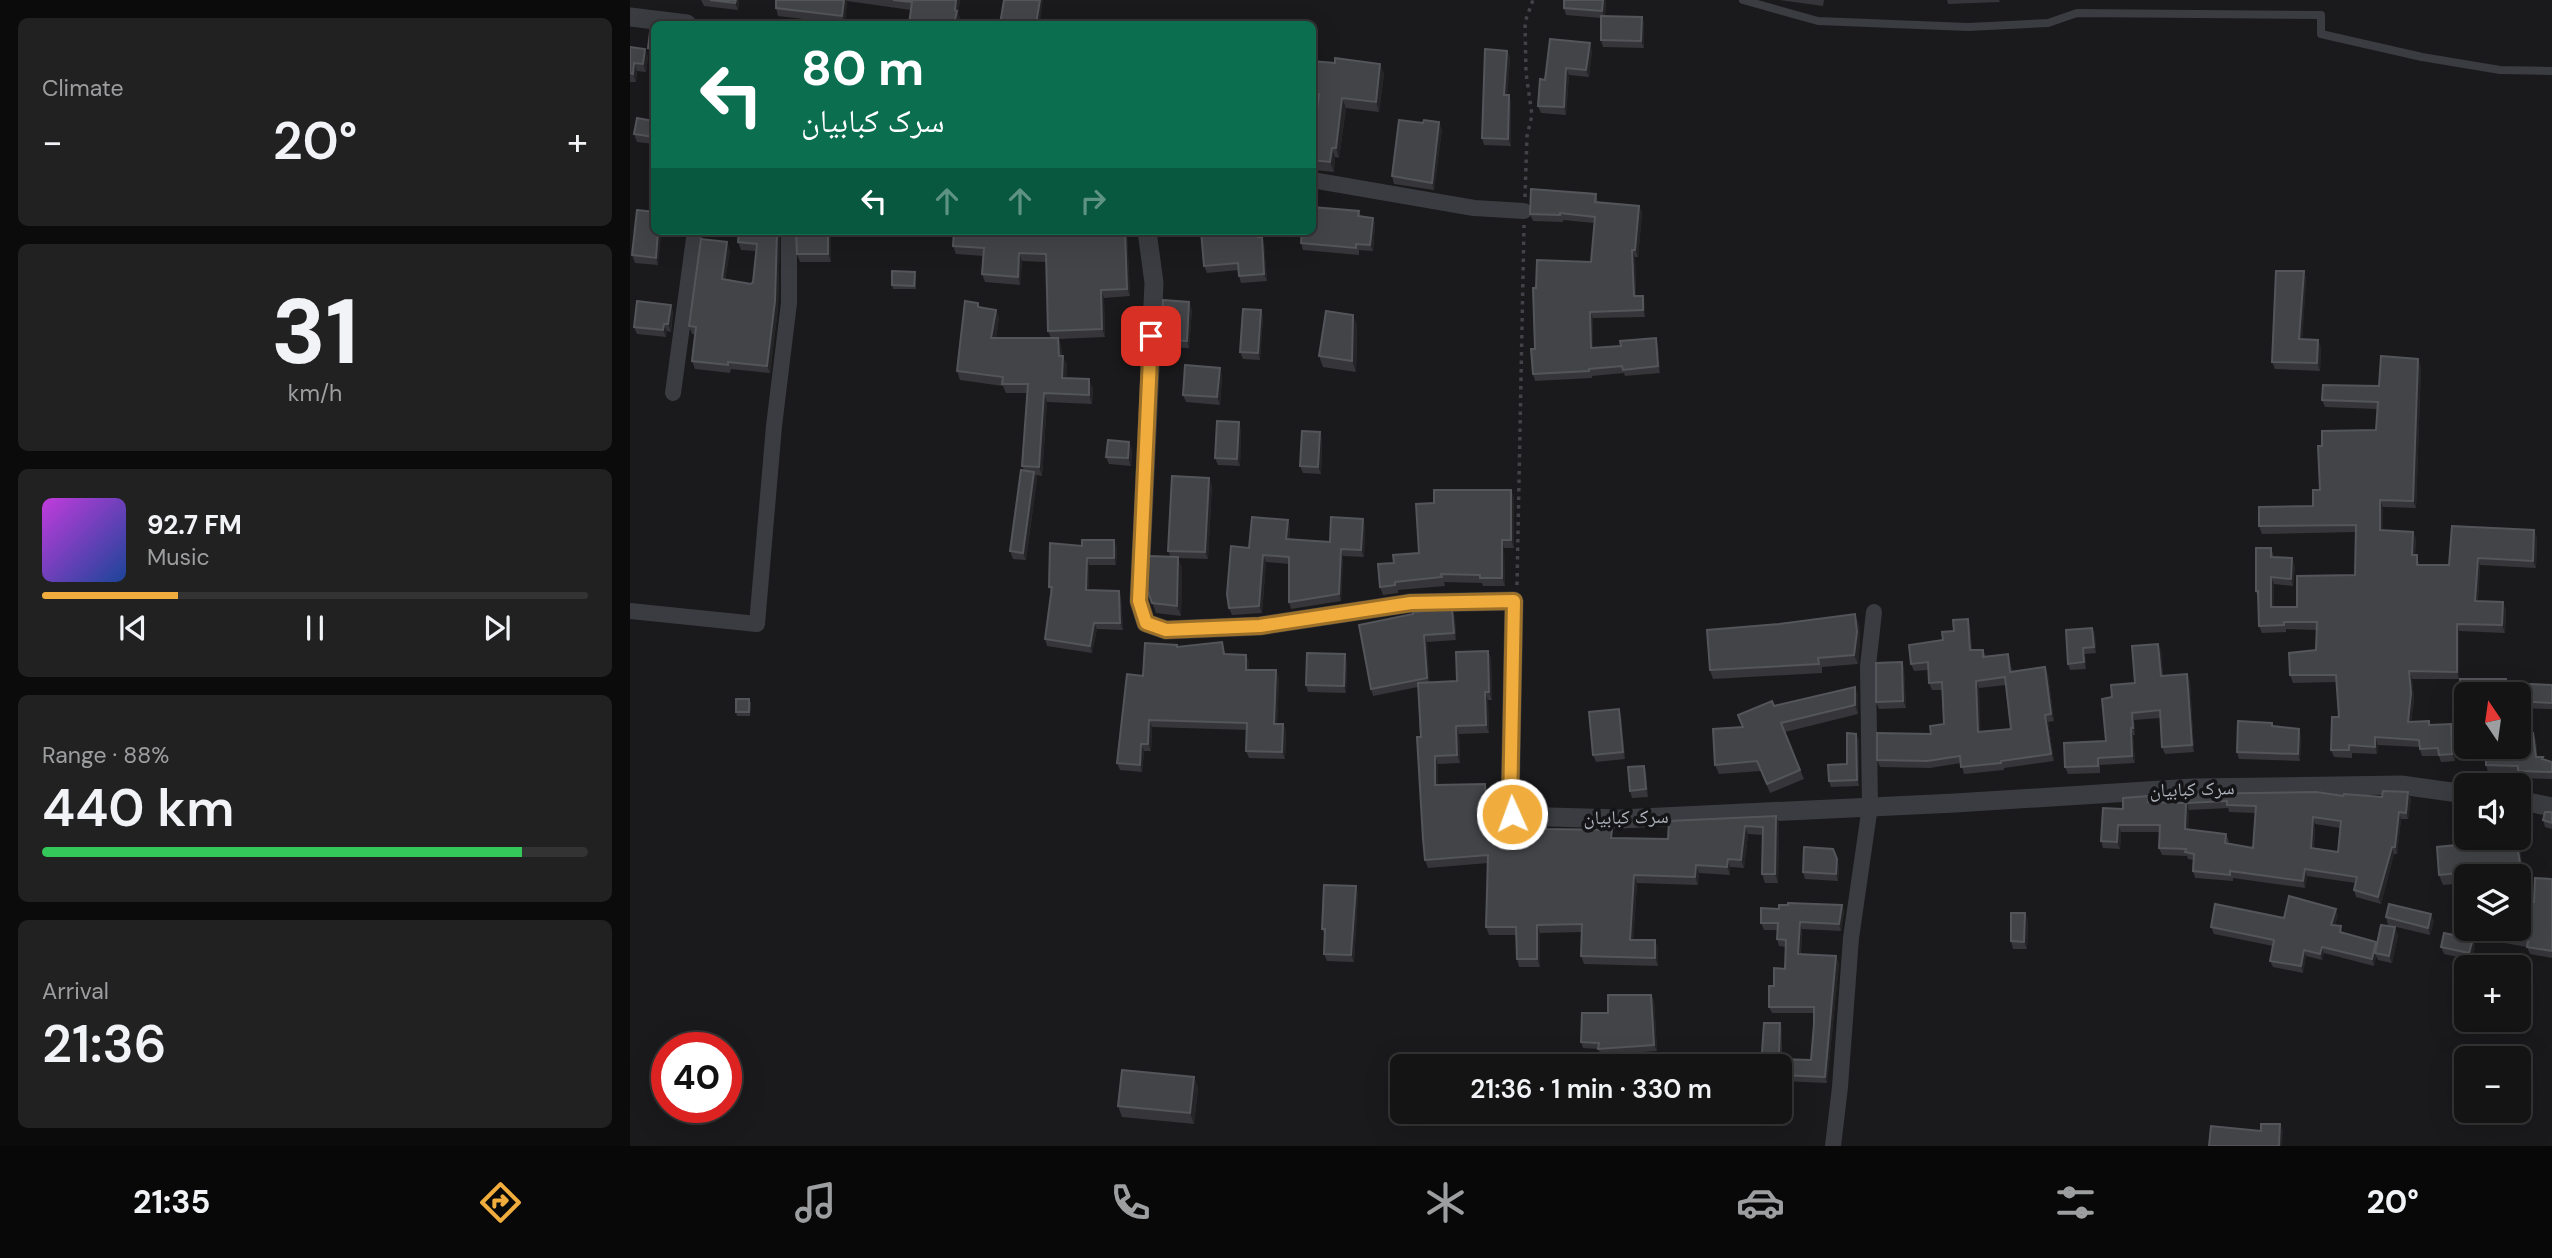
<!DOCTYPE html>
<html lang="en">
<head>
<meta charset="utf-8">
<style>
	body { margin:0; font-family:"DM Sans","Noto Naskh Arabic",sans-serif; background:#212122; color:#f1f3f6; height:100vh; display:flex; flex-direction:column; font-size:26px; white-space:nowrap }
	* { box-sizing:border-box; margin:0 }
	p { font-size:23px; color:#9d9ea0 }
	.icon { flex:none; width:38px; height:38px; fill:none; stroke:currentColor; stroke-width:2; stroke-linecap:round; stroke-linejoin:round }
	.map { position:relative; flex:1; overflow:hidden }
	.details { display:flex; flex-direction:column; gap:18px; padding:18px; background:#0b0b0c; width:630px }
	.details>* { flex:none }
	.hud { position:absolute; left:21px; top:21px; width:665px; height:214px; border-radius:10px; box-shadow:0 7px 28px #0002,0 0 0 2px #333334; background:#0b6e4f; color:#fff; overflow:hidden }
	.needle { width:46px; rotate:347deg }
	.fabs { position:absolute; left:1824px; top:682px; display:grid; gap:14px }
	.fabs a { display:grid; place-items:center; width:77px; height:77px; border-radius:10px; background:#141415; box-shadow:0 7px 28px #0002,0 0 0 2px #333334; font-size:35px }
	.speed { position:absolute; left:21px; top:1032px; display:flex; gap:14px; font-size:35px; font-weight:700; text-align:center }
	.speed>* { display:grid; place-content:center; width:91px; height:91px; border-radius:50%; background:#141415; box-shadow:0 7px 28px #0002,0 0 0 2px #333334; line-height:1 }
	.speed .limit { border:10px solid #d22; background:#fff; color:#111 }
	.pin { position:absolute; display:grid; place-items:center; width:60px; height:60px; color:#fff; margin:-30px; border-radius:14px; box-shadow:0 4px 10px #0006 }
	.me { position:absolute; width:77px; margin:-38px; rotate:358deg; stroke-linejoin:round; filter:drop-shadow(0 0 5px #0008) }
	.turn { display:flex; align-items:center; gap:24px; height:147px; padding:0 35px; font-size:32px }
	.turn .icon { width:91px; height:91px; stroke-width:2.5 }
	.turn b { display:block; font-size:49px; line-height:60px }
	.lanes { display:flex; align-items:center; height:66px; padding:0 35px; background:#0003; justify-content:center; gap:35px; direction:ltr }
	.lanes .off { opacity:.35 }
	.big { font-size:52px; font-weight:600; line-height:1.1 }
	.details .widget { flex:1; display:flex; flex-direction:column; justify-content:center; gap:10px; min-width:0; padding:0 24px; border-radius:10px; background:#212122 }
	.details .dial { align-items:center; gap:0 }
	.dial b { font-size:91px; line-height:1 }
	.song { display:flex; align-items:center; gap:21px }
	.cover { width:84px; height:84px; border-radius:10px; background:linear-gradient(135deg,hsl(290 70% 55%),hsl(220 70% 35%)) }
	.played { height:7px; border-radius:4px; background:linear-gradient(90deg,#f0ad3e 25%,#333334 25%) }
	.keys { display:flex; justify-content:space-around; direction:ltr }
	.heat { display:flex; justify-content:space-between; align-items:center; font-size:38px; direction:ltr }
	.charge { height:10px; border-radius:5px; background:linear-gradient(90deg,#34c759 88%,#333334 0) }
	.trip { position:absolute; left:760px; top:1054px; width:402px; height:70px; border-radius:10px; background:#141415; box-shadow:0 7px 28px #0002,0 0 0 2px #333334; font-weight:600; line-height:70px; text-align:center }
	.tab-bar { display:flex; height:112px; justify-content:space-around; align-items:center; background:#080808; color:#9d9ea0 }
	.tab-bar .icon { width:49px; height:49px }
	.tab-bar .on { color:#f0ad3e }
	.tab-bar b { font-size:32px; color:#f1f3f6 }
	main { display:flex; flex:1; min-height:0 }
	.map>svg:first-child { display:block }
</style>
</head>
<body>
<main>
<section class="details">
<div class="widget"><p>Climate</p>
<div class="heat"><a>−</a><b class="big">20°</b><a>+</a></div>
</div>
<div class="widget dial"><b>31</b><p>km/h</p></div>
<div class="widget">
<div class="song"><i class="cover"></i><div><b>92.7 FM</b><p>Music</p></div></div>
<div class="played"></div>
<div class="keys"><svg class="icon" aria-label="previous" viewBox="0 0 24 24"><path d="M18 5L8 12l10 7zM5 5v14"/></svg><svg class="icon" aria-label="pause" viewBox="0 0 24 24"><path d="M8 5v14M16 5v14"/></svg><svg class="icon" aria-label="next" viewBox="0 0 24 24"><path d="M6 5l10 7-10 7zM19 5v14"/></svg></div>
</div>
<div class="widget"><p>Range · 88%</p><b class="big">440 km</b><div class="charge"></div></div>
<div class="widget"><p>Arrival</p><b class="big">21:36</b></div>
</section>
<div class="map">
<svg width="1922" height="1146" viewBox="0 0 1922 1146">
	<rect width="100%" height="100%" fill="#1a1a1c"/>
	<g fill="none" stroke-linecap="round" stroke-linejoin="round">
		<g stroke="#414348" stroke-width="3.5" stroke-dasharray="3.5 5" stroke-linecap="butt">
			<path d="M895 197 897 136 902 115 896 73 895 22 903 0"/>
			<path d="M887 585 894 225"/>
		</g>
		<path stroke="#3b3c41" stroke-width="8" d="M1113 0 1188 21 1338 27 1418 23 1447 13 1691 15V34L1792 57 1870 70 1922 71"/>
		<g stroke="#3b3c41" stroke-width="16">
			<path d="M682 180 844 208 894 211"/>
			<path d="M43 393 65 231"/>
			<path d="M0 611 127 624 144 426 159 303V231"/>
			<path d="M1203 1146 1210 1087 1221 938 1240 806 1238 666 1244 612"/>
		</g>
		<g stroke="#3b3c41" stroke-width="19">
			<path d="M0 17 57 24"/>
			<path d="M517 231 524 283 509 601 516 623 536 630 630 626 781 603 884 601 880 807 882 814 888 816 990 819 1325 803 1563 788 1771 785 1836 794"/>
			<path d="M1888 800 1922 807"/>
		</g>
	</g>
	<g fill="#36363a" fill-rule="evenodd">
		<path d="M71 0H109L108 10 74 6Z"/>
		<path d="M146 0H330L328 14 330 18 281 10 217 1 215 24 148 16 146 8Z"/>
		<path d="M976 0 975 16 1012 17 1014 24V48L973 47 971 40V18L936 15 934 8Z"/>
		<path d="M1149 0H1194L1193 6Z"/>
		<path d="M1317 0H1369L1370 2 1318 4Z"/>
		<path d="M24 32V55H21L18 48Z"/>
		<path d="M0 47 15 49 18 57 16 72 7 71 6 82H0Z"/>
		<path d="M962 50 959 77 939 75 936 115 911 113 908 106 915 80Z"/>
		<path d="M877 51 880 58 877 95 881 102V146L854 145 852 138Z"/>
		<path d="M682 61 754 73 749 112 716 108 709 158 705 157 704 172 684 170 682 165V147L688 103 682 102Z"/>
		<path d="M24 121V144L7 142 4 134Z"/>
		<path d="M812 129 804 190 764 184 762 176Z"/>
		<path d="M966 194 968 202 1009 206 1012 213 1008 257H1005L1006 296 1015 303V317L963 318V348L1028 345 1030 373 995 376 994 373 962 376V378L905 381 903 374 905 349 906 288 961 262 964 223 933 220V222L903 221 900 214Z"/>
		<path d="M729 211 731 217 743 218 745 224 743 251 729 250V255L673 250 671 243Z"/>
		<path d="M24 212 28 265 5 263 2 255Z"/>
		<path d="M109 231H150L148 308 140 373 101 369 100 373 65 369 62 361 65 334H62L59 326 100 250 95 280 121 284 123 282 126 251 111 250 108 242Z"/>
		<path d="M201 231V262H170L167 254Z"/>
		<path d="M268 231H292V237H270Z"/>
		<path d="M411 231 497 232 500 296 474 298 475 337 429 339 431 347 432 356 437 365 436 378 463 388 462 404 417 402 412 476 406 475 407 479 396 560 383 559 380 551 394 470 392 466 397 393H376L373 386 330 380 327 371 350 307 366 310 369 318 366 338H421L418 331 416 262 392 261 390 285 355 282 352 274 354 256 326 254 323 246Z"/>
		<path d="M571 231H632L631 237 634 244 637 281 611 283 609 276V270L577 273 574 266Z"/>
		<path d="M1674 271 1676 279 1672 339 1691 347 1690 371 1645 369 1642 362Z"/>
		<path d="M285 272 286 275V289H263L262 285Z"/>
		<path d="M41 305 43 313 41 332 37 331 36 337 7 334 4 327Z"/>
		<path d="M562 309 559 348 533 347 531 340Z"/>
		<path d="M631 310 633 317 630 360 613 359 610 352Z"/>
		<path d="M727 325 726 372 693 367 689 356Z"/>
		<path d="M1791 366 1786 508 1753 507V530L1783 532 1786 539 1785 555H1787L1789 565H1819L1907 537 1906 568 1850 565 1848 601 1876 609 1875 633 1829 631V679H1782L1784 700 1781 722 1799 721 1801 725 1821 724 1824 732 1825 761 1811 762 1809 756H1792L1789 747 1748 745 1747 754 1722 753V758L1704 757 1701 750 1709 717 1706 682 1663 683 1660 675 1686 650 1687 630 1656 629V632L1632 633 1629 626 1628 598 1626 591 1641 548 1644 557 1665 566 1663 586 1644 584V607H1667L1725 575 1726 532 1632 534 1629 526 1683 506 1690 490 1692 446 1746 430 1747 409 1695 407 1692 400 1749 386Z"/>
		<path d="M592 376 590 405 556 402 553 395Z"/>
		<path d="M611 429 610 466 588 465 585 458Z"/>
		<path d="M690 432 692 440 691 474 673 473 670 466Z"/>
		<path d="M502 449 501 466 479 464 476 457Z"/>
		<path d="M582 485 578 559 548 558 552 568 551 616 526 613 517 589 541 557 538 551Z"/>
		<path d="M881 490 884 498V548H874L875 586H853L852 583 814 582 815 586 768 590V593L753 595 750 587 764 563 789 553 804 503Z"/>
		<path d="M735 526 734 557 713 556 711 601 661 609 659 602V564L636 562 632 613 602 615 599 608 619 548 660 527 659 540 700 542Z"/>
		<path d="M452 546 487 547 486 565H459V590L489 591 491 598 493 630 467 629 462 653 417 646 415 639 421 592 419 587Z"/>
		<path d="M822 609 825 617 826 640 797 642 799 683 827 681 858 651 861 659 862 700H858L859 733 829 734 830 763 808 764V785L855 784 858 792 859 827 916 825 917 829 984 838 1038 839 1146 816 1149 824 1148 883H1135L1132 874 1133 835 1118 834 1114 868 1100 867V875L1069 873 1068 885 1007 883 1003 940H1025L1028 948V966L954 964 951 956 952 932 910 933V967H889L887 959 886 935H859L856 927 858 863 798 868 795 860 788 687 743 696 741 689 729 625Z"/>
		<path d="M1229 623 1230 641 1228 664 1192 667V673L1083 679 1080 670Z"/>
		<path d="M1340 626 1342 650H1353L1356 656 1378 654 1380 661 1382 671 1418 674 1424 721 1418 722 1424 761 1374 768V770L1334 774 1331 763 1300 768 1250 767 1247 760 1301 734 1314 724 1312 690H1302L1299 683 1298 670 1284 671 1281 664 1324 631ZM1376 685 1381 729 1350 731 1349 688Z"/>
		<path d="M1462 628 1465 634 1466 653 1455 654 1456 669 1440 670 1438 664Z"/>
		<path d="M592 642 595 654 616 655 619 662V670L649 677 647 724H653L656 731 655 759 619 758 616 751 617 730 522 727 521 751H514L512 772 490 770 487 763 513 676 548 647Z"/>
		<path d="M1531 650 1533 675 1560 681 1564 752 1535 754 1532 747 1530 718 1504 720 1505 735H1503L1505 763 1470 765V773L1438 774 1435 767 1476 741 1482 697 1505 683Z"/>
		<path d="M717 661 716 693 678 692 676 685Z"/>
		<path d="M1272 662 1274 669 1276 708 1249 709 1246 702Z"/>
		<path d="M1830 679 1878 683 1922 685V709L1888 708V695H1836V732H1833L1830 725Z"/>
		<path d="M1225 687 1228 696V714L1155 732 1174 779 1140 793 1131 771 1089 774 1085 765 1113 727 1144 706Z"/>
		<path d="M119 699 121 703 120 716H107L106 712Z"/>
		<path d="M989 709 991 716 995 759 966 762 963 755Z"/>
		<path d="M1643 726 1671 735 1670 761 1609 759 1607 752Z"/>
		<path d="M1897 733 1906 740 1907 757 1922 762V779L1890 778 1888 772H1858L1856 765Z"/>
		<path d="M1229 739V786L1201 787 1199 781 1217 764Z"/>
		<path d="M1014 766 1016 773 1018 797 1002 798 1000 791Z"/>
		<path d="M1778 792 1781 799 1778 819H1771L1767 854H1764L1751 904 1726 897 1724 890 1726 883 1677 876 1675 888 1603 878V881L1565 878 1563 871 1564 860 1558 859 1557 856 1532 855 1529 848 1530 832H1491L1490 849 1473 848 1471 841 1493 809 1518 796 1520 802 1556 803 1559 810 1558 829 1596 834 1599 841 1598 843 1623 848 1626 813 1599 812 1598 808 1559 810 1557 803 1713 796 1752 797ZM1685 824 1710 828 1708 852 1684 849Z"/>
		<path d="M1922 812V829L1915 827 1913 820Z"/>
		<path d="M1888 838 1895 879 1888 880V877H1836V883L1813 885 1809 875Z"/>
		<path d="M1209 866 1208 881 1175 879 1173 872Z"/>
		<path d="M1922 879V958L1900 954 1897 947 1852 939 1849 933 1900 912 1904 902Z"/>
		<path d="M726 886 728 893 724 962 697 961 694 954 695 935 692 929Z"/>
		<path d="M1212 905 1214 911 1211 931 1172 929 1171 954 1209 963 1197 1083 1150 1081V1023L1152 1029V1059L1181 1060 1184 1013H1142L1139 1007 1144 986 1155 969V947L1149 946 1147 939V930H1134L1131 923 1149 909Z"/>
		<path d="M1395 913 1398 920 1397 949H1383L1381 941Z"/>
		<path d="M1708 915 1705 925 1713 933 1746 942 1747 944 1765 927 1768 935 1762 963 1748 960 1746 956 1744 966 1694 953 1692 960 1676 956 1673 973 1643 967 1640 961 1643 946 1584 934 1581 927 1654 918Z"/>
		<path d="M1756 917 1804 921 1800 935 1758 925Z"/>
		<path d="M1843 939 1845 946 1842 960 1814 954 1811 947Z"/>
		<path d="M1021 995 1024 1001 1027 1051 971 1055 968 1049 953 1048 951 1042 978 1013Z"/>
		<path d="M564 1077 568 1088 564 1124 492 1117 488 1106Z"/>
	</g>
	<g fill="#252528">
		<path d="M106 0H109L108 10 105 3Z"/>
		<path d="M214 0H217V1L215 24 212 16Z"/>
		<path d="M326 0H330L328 14 330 18 328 24H324Z"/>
		<path d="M410 0H413L410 24H406Z"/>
		<path d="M973 0H976L975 18 972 11Z"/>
		<path d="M1012 17 1014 24V48L1011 41Z"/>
		<path d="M960 43 962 50 959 77 956 70Z"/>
		<path d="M15 49 18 57 16 72 13 64Z"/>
		<path d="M877 51 880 58 877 102 874 95Z"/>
		<path d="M4 63 7 71 6 82 3 74Z"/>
		<path d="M750 64 754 73 749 112 746 102Z"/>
		<path d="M936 68 939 75 936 115 934 107Z"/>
		<path d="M879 95 881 102V146L878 139Z"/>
		<path d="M712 98 716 108 709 158 706 148Z"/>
		<path d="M809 122 812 129 804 190 802 183Z"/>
		<path d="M702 148 705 157 704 172 700 162Z"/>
		<path d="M1009 206 1012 213 1008 257 1005 250Z"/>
		<path d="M743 218 745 224 743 251 740 245Z"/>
		<path d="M28 231H32L28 265 26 258Z"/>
		<path d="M147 231H150L148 308 140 373 137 366Z"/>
		<path d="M198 231H201V262L198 254Z"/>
		<path d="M495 231H497V232L500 296 497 289Z"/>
		<path d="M632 237 634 244 637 281 634 274Z"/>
		<path d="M97 242 100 250 94 287 92 279Z"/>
		<path d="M1002 250 1005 257 1006 303 1004 296Z"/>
		<path d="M389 253 392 261 390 285 388 277Z"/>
		<path d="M1674 271 1676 279 1672 347 1669 339Z"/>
		<path d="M471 290 474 298 475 337 472 329Z"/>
		<path d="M1013 296 1015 303V317L1013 310Z"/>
		<path d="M559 302 562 309 559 348 557 341Z"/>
		<path d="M41 305 43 313 41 332 38 324Z"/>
		<path d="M366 310 369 318 365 347 361 338Z"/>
		<path d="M631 310 633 317 630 360 628 353Z"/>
		<path d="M960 312 963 318V355L961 348Z"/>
		<path d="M723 315 727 325 726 372 722 361Z"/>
		<path d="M34 324 37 331 36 337 33 330Z"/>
		<path d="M428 338 431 347 432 364 429 356Z"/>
		<path d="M1026 338 1028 345 1030 373 1028 366Z"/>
		<path d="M1688 340 1691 347 1690 371 1687 363Z"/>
		<path d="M433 356 437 365 436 387 432 378Z"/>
		<path d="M1788 359 1791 366 1786 508 1783 501Z"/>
		<path d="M590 368 592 376 590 405 587 397Z"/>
		<path d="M459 379 463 388 462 404 459 395Z"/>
		<path d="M414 393 417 402 412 476 409 467Z"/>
		<path d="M609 422 611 429 610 466 607 459Z"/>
		<path d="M690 432 692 440 691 474 688 467Z"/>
		<path d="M499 442 502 449 501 466 498 458Z"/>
		<path d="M404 472 407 479 396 560 393 553Z"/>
		<path d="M579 478 582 485 578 559 575 552Z"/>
		<path d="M881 490 884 498V548L881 540Z"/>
		<path d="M1750 500 1753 507V537L1750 530Z"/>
		<path d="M733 519 735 526 734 557 731 550Z"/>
		<path d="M658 520 660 527 658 547 656 539Z"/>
		<path d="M1904 530 1907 537 1906 568 1903 561Z"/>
		<path d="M1783 532 1786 539 1784 562 1782 555Z"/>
		<path d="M484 540 487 547 486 565 484 558Z"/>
		<path d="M872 540 874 548 875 586 872 578Z"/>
		<path d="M711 549 713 556 711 601 709 594Z"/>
		<path d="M633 555 636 562 632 613 629 606Z"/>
		<path d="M548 557 552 568 551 616 547 606Z"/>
		<path d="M457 558 459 565V597L456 590Z"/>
		<path d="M1662 558 1665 566 1663 586 1661 579Z"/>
		<path d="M1848 558 1850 565 1847 608 1845 601Z"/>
		<path d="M1641 577 1644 584V614L1641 607Z"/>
		<path d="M489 591 491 598 493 630 490 623Z"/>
		<path d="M1873 602 1876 609 1875 633 1872 625Z"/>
		<path d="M822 609 825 617 826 640 824 633Z"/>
		<path d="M1225 614 1229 623 1230 641 1228 664 1224 655Z"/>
		<path d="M1338 619 1340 626 1342 657 1340 650Z"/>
		<path d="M464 623 467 629 462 653 460 646Z"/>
		<path d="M1827 624 1829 631V679L1827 672Z"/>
		<path d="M1462 628 1465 634 1466 653 1464 647Z"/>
		<path d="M794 635 797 642 800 685 797 678Z"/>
		<path d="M1528 644 1531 650 1533 682 1531 676Z"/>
		<path d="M1453 648 1455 654 1456 669 1454 662Z"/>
		<path d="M858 651 861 659 862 700 859 692Z"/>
		<path d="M715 654 717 661 716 693 714 686Z"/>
		<path d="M1378 654 1380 661 1382 679 1380 672Z"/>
		<path d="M616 655 619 662V677L616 670Z"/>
		<path d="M1272 662 1274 669 1276 708 1273 701Z"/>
		<path d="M1415 667 1418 674 1424 721 1421 714Z"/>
		<path d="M646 670 649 677 647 731 644 724Z"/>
		<path d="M1779 671 1782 679 1784 700 1780 729 1778 722Z"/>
		<path d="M1557 674 1560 681 1564 752 1562 745Z"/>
		<path d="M1346 681 1349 688 1351 739 1348 732Z"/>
		<path d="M1225 687 1228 696V714L1225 705Z"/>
		<path d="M855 692 858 700 859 733 856 725Z"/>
		<path d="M989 709 991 716 995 759 993 752Z"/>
		<path d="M1502 713 1504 720 1505 735 1503 728Z"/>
		<path d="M1415 715 1418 722 1424 761 1421 754Z"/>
		<path d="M519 720 522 727 521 751 518 744Z"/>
		<path d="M653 724 656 731 655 759 652 752Z"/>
		<path d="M1821 724 1824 732 1825 761 1822 754Z"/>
		<path d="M826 726 829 734 830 763 827 755Z"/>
		<path d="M1501 728 1503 735 1505 763 1502 756Z"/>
		<path d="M1669 729 1671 735 1670 761 1668 754Z"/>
		<path d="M1903 733 1906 740 1908 764 1906 757Z"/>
		<path d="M1226 734 1229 739V786L1227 780Z"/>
		<path d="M1745 737 1748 745 1747 754 1745 747Z"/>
		<path d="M511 744 514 751 512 772 510 765Z"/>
		<path d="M805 756 808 764V793L805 785Z"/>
		<path d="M1014 766 1016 773 1018 797 1016 789Z"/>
		<path d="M855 784 858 792 860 835 857 827Z"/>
		<path d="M1778 792 1781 799 1778 819 1776 813Z"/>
		<path d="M1556 803 1559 810 1558 836 1555 829Z"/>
		<path d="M1769 812 1771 819 1767 854 1765 847Z"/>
		<path d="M1146 816 1149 824 1148 883 1145 874Z"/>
		<path d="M1683 817 1685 824 1683 855 1681 848Z"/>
		<path d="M1488 825 1491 832 1490 849 1487 842Z"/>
		<path d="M1115 826 1118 834 1114 868 1111 860Z"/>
		<path d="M1886 838H1888L1895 879 1891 869Z"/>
		<path d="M1762 847 1764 854 1751 904 1748 897Z"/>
		<path d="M1098 859 1100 867V875L1097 867Z"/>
		<path d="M1207 859 1209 866 1208 881 1206 874Z"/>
		<path d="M1066 865 1069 873 1068 885 1065 877Z"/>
		<path d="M1675 869 1677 876 1675 888 1673 881Z"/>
		<path d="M1004 875 1007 883 1003 948 1000 940Z"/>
		<path d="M726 886 728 893 724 962 721 955Z"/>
		<path d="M1212 905 1214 911 1211 931 1209 924Z"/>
		<path d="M1706 909 1708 915 1703 931 1701 925Z"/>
		<path d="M1395 913 1398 920 1397 949 1394 942Z"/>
		<path d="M1801 914 1804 921 1800 935 1798 928Z"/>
		<path d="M1170 922 1172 929 1170 961 1168 954Z"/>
		<path d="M907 925 910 933V967L907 959Z"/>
		<path d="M1765 927 1768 935 1762 963 1759 956Z"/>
		<path d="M1843 939 1845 946 1842 960 1839 953Z"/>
		<path d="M1025 940 1028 948V966L1025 958Z"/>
		<path d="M1746 942 1748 948 1745 953 1746 956 1744 966 1742 959Z"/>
		<path d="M1692 947 1694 953 1692 960 1690 954Z"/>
		<path d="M1674 950 1676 956 1673 973 1671 966Z"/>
		<path d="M1206 956 1209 963 1197 1083 1195 1077Z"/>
		<path d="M1021 995 1024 1001 1027 1051 1024 1045Z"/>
		<path d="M1150 1023 1152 1029 1151 1065 1149 1059Z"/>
		<path d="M564 1077 568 1088 564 1124 560 1113Z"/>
		<path d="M1650 1124 1653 1131 1652 1146H1649Z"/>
	</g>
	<g fill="#434448" stroke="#53555a" stroke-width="2" fill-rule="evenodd">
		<path d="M80 0H106L105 3Z"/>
		<path d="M146 0H214L212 16 146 8Z"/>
		<path d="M263 0H326L325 10 327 11 324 24H279L282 2Z"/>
		<path d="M374 0H410L406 24H370Z"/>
		<path d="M934 0H973L972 11 934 8Z"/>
		<path d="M971 16 1012 17 1011 41 971 40Z"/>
		<path d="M20 32H24V48H18Z"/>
		<path d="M920 39 960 43 956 70 936 68 934 107 908 106 910 79 915 80Z"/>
		<path d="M0 47 15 49 13 64 4 63 3 74 0 73Z"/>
		<path d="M855 49 877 51 874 95H879L878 139 852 138Z"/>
		<path d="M705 58 750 64 746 102 712 98 706 148H702L700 162 682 160V147L689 94 682 93V61L705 63Z"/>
		<path d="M7 118 24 121V137L4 134Z"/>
		<path d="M769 120 793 123 794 120 809 122 802 183 762 176Z"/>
		<path d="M901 189 966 194 965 202 1009 206 1005 250H1002L1004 296H1013V310L960 312 961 348 991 346 990 341 1026 338 1028 366 993 370 992 366 959 369V371L903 374 901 349H905L903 288H906L907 260 961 262 965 217 930 213V215L900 214Z"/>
		<path d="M682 207 729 211 728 216 743 218 740 245 726 244V248L671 243 672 231H682Z"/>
		<path d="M7 210 24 212V231H28L26 258 2 255Z"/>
		<path d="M109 231H147L145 301 137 366 98 362V365L62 361 66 327 59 326 71 239 97 242 92 279 121 284 123 282 127 244 108 242Z"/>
		<path d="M166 231H198V254H167Z"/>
		<path d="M324 231 424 232 495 231 497 289 471 290 472 329 418 331 416 254 389 253 388 277 352 274 354 248 323 246Z"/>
		<path d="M571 231H628V237H632L634 274 609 276 608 263 574 266Z"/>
		<path d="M262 271 285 272 284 286 262 285Z"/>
		<path d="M1646 271H1674L1669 339 1688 340 1687 363 1642 362Z"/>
		<path d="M533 300 559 302 557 341 531 340Z"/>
		<path d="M7 301 41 305 38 324H34L33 330 4 327Z"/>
		<path d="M335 301 348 303V307L366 310 361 338H428L429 356H433L432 378 459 379V395L414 393 409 467 392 466 398 384H372L373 377 327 371Z"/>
		<path d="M613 309 631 310 628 353 610 352Z"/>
		<path d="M696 311 723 315 722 361 689 356Z"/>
		<path d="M1751 356 1788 359 1783 501 1750 500V530L1783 532 1782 555H1787V565H1819L1822 526 1904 530 1903 561 1848 558 1845 601 1873 602 1872 625 1827 624V672L1779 671 1781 693 1778 722 1799 721V725L1821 724 1822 754 1809 755 1808 748 1790 749 1789 740 1745 737V747L1719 745V750H1701L1702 717H1709L1706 675H1660L1659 653 1686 650 1687 622H1654V625L1629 626 1628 591H1626V548H1641V557L1662 558 1661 579 1641 577V607H1667V576L1725 575 1726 525 1629 526V507L1683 506V490H1690L1688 446H1692V431L1746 430 1748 402 1692 400 1693 385 1749 386Z"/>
		<path d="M555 365 590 368 587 397 553 395Z"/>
		<path d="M587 421 609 422 607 459 585 458Z"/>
		<path d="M672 431 690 432 688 467 670 466Z"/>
		<path d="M478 440 499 442 498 458 476 457Z"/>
		<path d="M391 470 404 472 393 553 380 551Z"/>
		<path d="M542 476 579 478 575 552 538 551Z"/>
		<path d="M804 490H881V540H872V578H850V575L811 574 812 577 765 582V585L750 587 748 564 764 563 763 555 789 553 786 504 804 503Z"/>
		<path d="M622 517 658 520 656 539 700 542 701 517 733 519 731 550 711 549 709 594 659 602V557L633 555 629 606 599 608 597 594 601 546 619 548Z"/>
		<path d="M452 540H484V558H457L456 590 489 591 490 623H464L460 646 415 639 422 587H419L420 543 452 546Z"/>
		<path d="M519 556 548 557 547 606 522 603 517 589Z"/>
		<path d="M822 609 824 633 794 635 797 678 741 689 729 625 783 614V612Z"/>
		<path d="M1225 614 1227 632 1224 655 1188 658 1189 664 1080 670 1077 630 1149 624Z"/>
		<path d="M1338 619 1340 650H1353V657L1378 654 1380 672 1415 667 1421 714 1415 715 1421 754 1371 761V763L1331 767 1330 756 1297 761 1247 760V733L1301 734 1300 726 1314 724 1312 682 1299 683 1298 662 1281 664 1279 645 1313 640 1312 632 1324 631 1323 620ZM1375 677 1381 729 1348 732 1346 681Z"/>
		<path d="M1462 628 1464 647 1453 648 1454 662 1438 664 1436 630Z"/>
		<path d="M592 642 594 654 616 655V670H646L644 724H653L652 752 616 751 617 723 519 720 518 744H511L510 765 487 763 497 674 513 676 515 643 547 645V647Z"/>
		<path d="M1528 644 1531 676 1557 674 1562 745 1532 747 1530 710 1502 713 1503 728H1501L1502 756 1468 758V766L1435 767 1434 743 1476 741 1472 699 1482 697 1481 685 1505 683 1502 646Z"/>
		<path d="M858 651 859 692H855L856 725 826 726 827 755 805 756V785L855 784 857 827 916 825V829L982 830 981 838 1038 839 1039 821 1146 816 1145 874H1132L1133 827 1115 826 1111 860 1098 859 1097 867 1066 865 1065 877 1004 875 1000 940H1025V958L951 956 952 924 907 925V959H887L886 927H856L858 855 795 860 793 839 787 737H791L788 683 827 681 826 652Z"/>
		<path d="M677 653 715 654 714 686 676 685Z"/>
		<path d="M1272 662 1273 701 1246 702V663Z"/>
		<path d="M1830 679H1876V683L1922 685V703L1888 701V695H1836V725H1830Z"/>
		<path d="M1225 687V705L1151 723 1170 770 1137 784 1127 761 1085 765 1083 729 1113 727 1108 715 1142 701 1144 706Z"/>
		<rect x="106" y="699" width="13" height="13"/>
		<path d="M989 709 993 752 963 755 959 712Z"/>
		<path d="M1608 721 1642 723V726L1669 729 1668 754 1607 752Z"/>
		<path d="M1888 730H1896V733H1903L1906 757H1913L1912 759 1922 762V772L1888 771V766L1856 765V747H1888Z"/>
		<path d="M1217 733 1226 734 1227 780 1199 781 1198 765 1217 764Z"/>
		<path d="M1014 766 1016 789 1000 791 998 767Z"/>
		<path d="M1753 791 1778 792 1776 813 1769 812 1765 847H1762L1748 897 1724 890 1727 877 1675 869 1673 881 1600 871V875L1563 871 1564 854 1555 852 1556 849 1529 848 1530 825H1488L1487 842 1471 841 1473 808 1493 809V798L1518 796V802L1556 803 1555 829 1596 834 1595 843 1623 848 1626 806 1597 805V801L1557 803 1556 794 1686 792 1713 796 1714 794 1752 797ZM1683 817 1711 821 1708 852 1681 848Z"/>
		<path d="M1836 800V838H1886L1891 869 1841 876 1840 872 1809 875 1807 847 1836 844 1829 801Z"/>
		<path d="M1915 812H1922V823L1913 820Z"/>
		<path d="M1174 847 1203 849 1207 859 1206 874 1173 872Z"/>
		<path d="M1905 878 1922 879V951L1897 947 1898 941 1849 933 1850 929H1888V910L1900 912 1902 902H1904Z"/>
		<path d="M694 885 726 886 721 955 694 954 695 929H692Z"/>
		<path d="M1659 896 1706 909 1701 925 1711 926 1710 932 1746 942 1742 959 1692 947 1690 954 1674 950 1671 966 1640 961 1644 940 1581 927 1585 904 1654 918Z"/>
		<path d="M1158 903 1212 905 1209 924 1170 922 1168 954 1206 956 1195 1077 1150 1075V1066H1131L1134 1023H1150L1149 1059 1181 1060 1184 1024V1007H1139V986H1144V968L1155 969 1156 940 1147 939 1148 923H1131V908L1149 909V905H1158Z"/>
		<path d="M1759 904 1801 914 1798 928 1756 917Z"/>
		<path d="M1381 913H1395L1394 942 1381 941Z"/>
		<path d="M1751 925 1765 927 1759 956 1745 953Z"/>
		<path d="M1814 933 1843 939 1839 953 1811 947Z"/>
		<path d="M978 995H1021L1024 1045 968 1049 969 1043 951 1042 952 1013H978Z"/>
		<path d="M492 1070 564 1077 560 1113 488 1106Z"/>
		<path d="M1631 1124H1650L1649 1146H1579L1581 1126 1631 1131Z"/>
	</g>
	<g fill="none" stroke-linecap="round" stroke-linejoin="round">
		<defs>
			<path id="route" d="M521 336 509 601 516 623 536 630 630 626 781 603 884 601 880 807 882 814"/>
		</defs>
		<use href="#route" stroke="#9c7028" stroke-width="18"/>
		<use href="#route" stroke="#f0ad3e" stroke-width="12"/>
	</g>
	<g text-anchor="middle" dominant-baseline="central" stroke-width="7" stroke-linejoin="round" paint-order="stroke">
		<g font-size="19" fill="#adb2bb" stroke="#151517">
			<text transform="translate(1562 789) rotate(-2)">سرک کبابیان</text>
			<text transform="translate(996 817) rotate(-1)">سرک کبابیان</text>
		</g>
	</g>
</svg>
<div class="fabs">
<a><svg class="needle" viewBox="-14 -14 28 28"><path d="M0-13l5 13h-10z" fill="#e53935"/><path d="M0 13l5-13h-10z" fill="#9d9ea0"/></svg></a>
<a><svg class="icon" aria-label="sound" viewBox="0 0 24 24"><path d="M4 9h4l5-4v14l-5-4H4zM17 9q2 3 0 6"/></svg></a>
<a><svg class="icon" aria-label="layers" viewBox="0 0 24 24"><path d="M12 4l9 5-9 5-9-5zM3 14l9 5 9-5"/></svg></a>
<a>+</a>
<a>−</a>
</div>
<div class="speed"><div class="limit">40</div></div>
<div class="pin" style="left:521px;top:336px;background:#d93025"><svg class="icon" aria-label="arrive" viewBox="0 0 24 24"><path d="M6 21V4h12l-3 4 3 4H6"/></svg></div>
<svg class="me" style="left:882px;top:814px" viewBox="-20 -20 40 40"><circle r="17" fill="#f0ad3e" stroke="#fff" stroke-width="3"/><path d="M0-11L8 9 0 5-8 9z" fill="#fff"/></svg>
<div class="trip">21:36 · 1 min · 330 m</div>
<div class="hud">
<div class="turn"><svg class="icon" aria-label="left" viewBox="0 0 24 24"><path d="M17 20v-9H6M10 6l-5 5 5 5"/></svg><div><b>80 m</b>سرک کبابیان</div></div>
<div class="lanes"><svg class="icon" aria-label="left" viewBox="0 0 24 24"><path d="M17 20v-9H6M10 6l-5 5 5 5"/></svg><svg class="icon off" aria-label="ahead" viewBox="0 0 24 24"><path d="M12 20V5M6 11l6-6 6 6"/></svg><svg class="icon off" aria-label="ahead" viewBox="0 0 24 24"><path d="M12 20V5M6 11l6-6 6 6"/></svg><svg class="icon off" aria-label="right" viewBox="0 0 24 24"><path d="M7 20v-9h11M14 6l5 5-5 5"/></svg></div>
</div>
</div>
</main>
<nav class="tab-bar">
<b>21:35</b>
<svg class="icon on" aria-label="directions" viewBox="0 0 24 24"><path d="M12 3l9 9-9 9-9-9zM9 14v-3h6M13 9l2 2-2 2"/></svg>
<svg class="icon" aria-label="music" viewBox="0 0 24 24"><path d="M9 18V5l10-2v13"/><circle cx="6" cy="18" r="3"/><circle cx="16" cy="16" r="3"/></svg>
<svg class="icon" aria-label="phone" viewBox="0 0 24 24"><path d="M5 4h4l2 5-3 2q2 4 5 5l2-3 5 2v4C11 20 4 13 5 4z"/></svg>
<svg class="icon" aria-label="climate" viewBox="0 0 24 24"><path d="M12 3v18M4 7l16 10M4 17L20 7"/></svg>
<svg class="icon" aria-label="car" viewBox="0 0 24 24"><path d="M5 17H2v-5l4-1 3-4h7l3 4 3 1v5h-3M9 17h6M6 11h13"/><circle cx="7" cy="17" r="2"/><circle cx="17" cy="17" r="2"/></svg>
<svg class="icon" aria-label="filters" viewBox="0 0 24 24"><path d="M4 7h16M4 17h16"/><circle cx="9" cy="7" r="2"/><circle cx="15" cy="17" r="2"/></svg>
<b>20°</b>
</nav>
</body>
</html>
